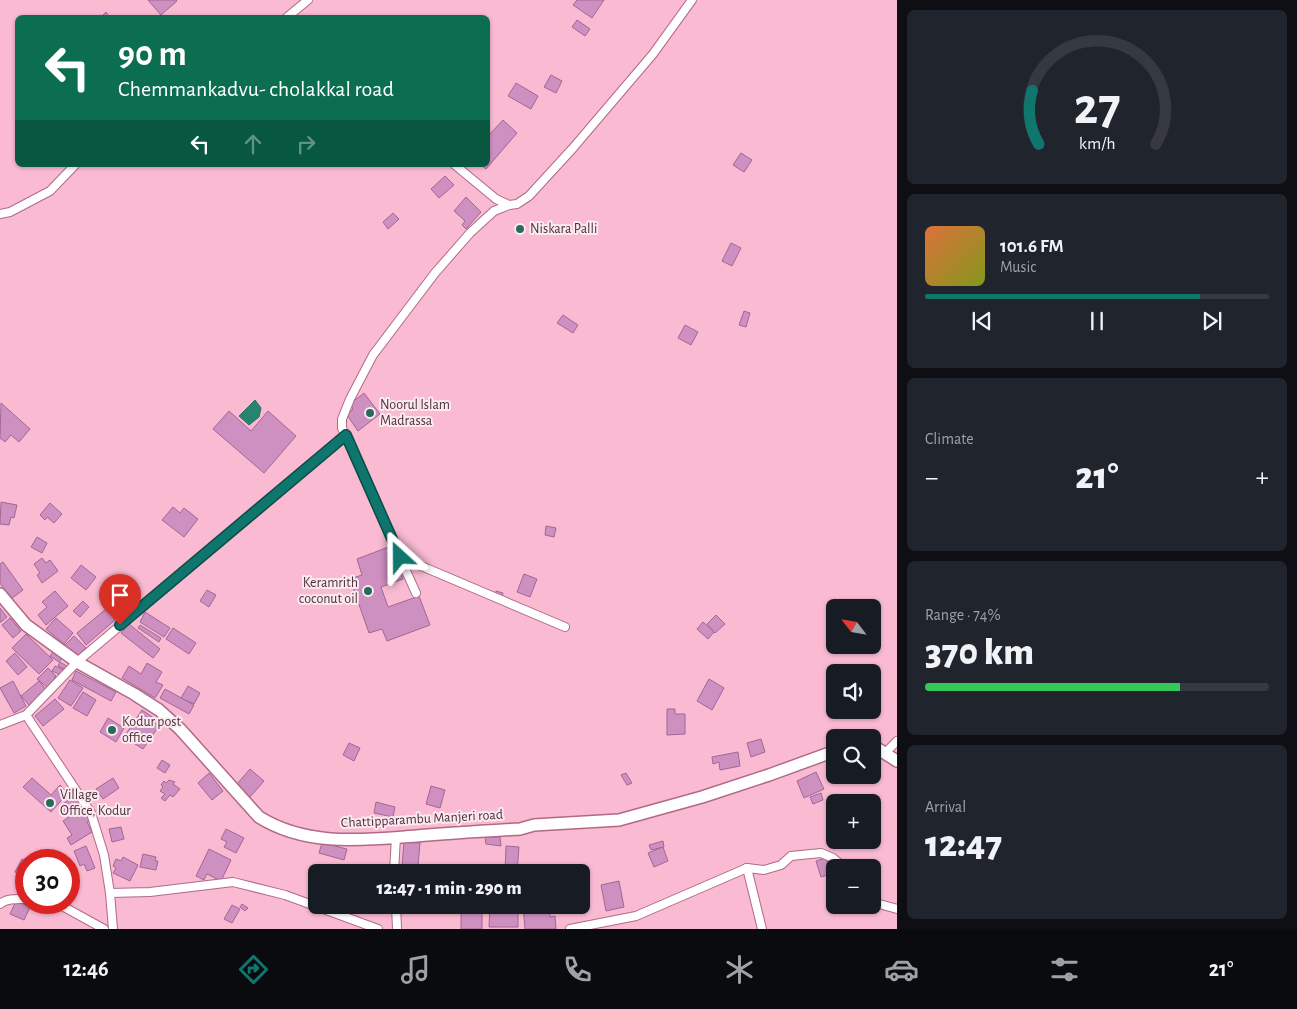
<!DOCTYPE html>
<html lang="en">
<head>
<meta charset="utf-8">
<style>
	body { margin:0; font-family:"Alegreya Sans",sans-serif; background:#20242c; color:#f1f3f6; height:100vh; display:flex; flex-direction:column; font-size:19px; white-space:nowrap }
	* { box-sizing:border-box; margin:0 }
	p { font-size:16px; color:#9ea1a6 }
	.icon { flex:none; width:28px; height:28px; fill:none; stroke:currentColor; stroke-width:2; stroke-linecap:round; stroke-linejoin:round }
	.map { position:relative; flex:1; overflow:hidden }
	.sheet { display:flex; flex-direction:column; gap:10px; padding:10px; background:#0d0f14; width:400px }
	.sheet>* { flex:none }
	.top-card { position:absolute; left:15px; top:15px; width:475px; height:152px; border-radius:8px; box-shadow:0 1px 4px #0004; background:#0b6e4f; color:#fff; overflow:hidden }
	.needle { width:32px; rotate:301deg }
	.fabs { position:absolute; left:826px; top:599px; display:grid; gap:10px }
	.fabs a { display:grid; place-items:center; width:55px; height:55px; border-radius:8px; background:#171b24; box-shadow:0 1px 4px #0004; font-size:25px }
	.speed { position:absolute; left:15px; top:849px; display:flex; gap:10px; font-size:25px; font-weight:700; text-align:center }
	.speed>* { display:grid; place-content:center; width:65px; height:65px; border-radius:50%; background:#171b24; box-shadow:0 1px 4px #0004; line-height:1 }
	.speed .limit { border:8px solid #d22; background:#fff; color:#111 }
	.pin { position:absolute; display:grid; place-items:center; width:42px; height:42px; color:#fff; margin:-51px -21px; border-radius:50% 50% 50% 0; rotate:-45deg; box-shadow:0 0 5px #0007 }
	.pin .icon { rotate:45deg }
	.me { position:absolute; width:55px; margin:-28px; rotate:336deg; stroke-linejoin:round; filter:drop-shadow(0 0 4px #0008) }
	.turn { display:flex; align-items:center; gap:18px; height:105px; padding:0 20px; font-size:22px }
	.turn .icon { width:65px; height:65px; stroke-width:2.5 }
	.turn b { display:block; font-size:35px; line-height:42px }
	.lanes { display:flex; align-items:center; height:48px; padding:0 20px; background:#0003; justify-content:center; gap:25px; direction:ltr }
	.lanes .off { opacity:.35 }
	.big { font-size:38px; font-weight:800; line-height:1.1 }
	.sheet .card { flex:1; display:flex; flex-direction:column; justify-content:center; gap:8px; min-width:0; padding:0 18px; border-radius:8px; background:#20242c }
	.sheet .dial { align-items:center; gap:0 }
	.dial svg { height:130px; overflow:visible; fill:none; stroke:#363941; stroke-width:7; stroke-linecap:round; text-anchor:middle }
	.dial text { fill:#f1f3f6; stroke:none }
	.song { display:flex; align-items:center; gap:15px }
	.cover { width:60px; height:60px; border-radius:8px; background:linear-gradient(135deg,hsl(20 70% 55%),hsl(70 70% 35%)) }
	.played { height:5px; border-radius:2px; background:linear-gradient(90deg,#0f766e 80%,#363941 80%) }
	.keys { display:flex; justify-content:space-around; direction:ltr }
	.heat { display:flex; justify-content:space-between; align-items:center; font-size:28px; direction:ltr }
	.charge { height:8px; border-radius:4px; background:linear-gradient(90deg,#34c759 74%,#363941 0) }
	.trip { position:absolute; left:308px; top:864px; width:282px; height:50px; border-radius:8px; background:#171b24; box-shadow:0 1px 4px #0004; font-weight:800; line-height:50px; text-align:center }
	.tab-bar { display:flex; height:80px; justify-content:space-around; align-items:center; background:#090b0e; color:#9ea1a6 }
	.tab-bar .icon { width:35px; height:35px }
	.tab-bar .current { color:#0f766e }
	.tab-bar b { font-size:22px; color:#f1f3f6 }
	main { display:flex; flex:1; min-height:0 }
	.map>svg:first-child { display:block }
</style>
</head>
<body>
<main>
<div class="map">
<svg width="897" height="929" viewBox="0 0 897 929">
	<rect width="100%" height="100%" fill="#f9bad2"/>
	<path fill="#27856f" stroke="#336c60" d="M255 400 261 408 259 417 249 425 239 416Z"/>
	<g fill="#ce90c1" stroke="#a16796">
		<path d="M148 0H176L177 1 161 15Z"/>
		<path d="M577 0H604L592 18 573 5Z"/>
		<path d="M106 12 110 18H100Z"/>
		<path d="M577 20 590 29 585 36 572 27Z"/>
		<path d="M551 75 562 81 556 93 544 87Z"/>
		<path d="M516 83 538 96 531 109 508 96Z"/>
		<path d="M503 120 517 133 486 169 481 165H488V132L490 134Z"/>
		<path d="M741 153 752 160 744 172 733 165Z"/>
		<path d="M445 176 454 185 439 198 431 189Z"/>
		<path d="M466 197 481 212 466 229 462 225 465 221 454 211Z"/>
		<path d="M393 213 399 219 388 229 383 222Z"/>
		<path d="M731 243 741 248 732 266 722 261Z"/>
		<path d="M744 311 750 313 746 327 739 325Z"/>
		<path d="M563 315 578 325 573 333 557 323Z"/>
		<path d="M685 325 698 332 691 345 678 338Z"/>
		<path d="M364 393 380 414 358 431 347 415 353 409 350 404Z"/>
		<path d="M1 403 30 429 19 442 11 435 5 442 0 438Z"/>
		<path d="M229 411 251 431 268 411 296 436 264 473 213 429Z"/>
		<path d="M1 502 17 505 14 518 11 517 9 525 0 524Z"/>
		<path d="M50 503 62 514 54 523 47 517 45 520 40 515Z"/>
		<path d="M173 507 180 513 184 508 198 519 184 537 162 520Z"/>
		<path d="M546 526 556 528 554 537 545 535Z"/>
		<path d="M37 537 47 543 42 553 31 547Z"/>
		<path d="M391 546 403 579 381 587 388 607 419 596 430 625 387 641 382 629 369 633 350 579 362 575 357 559Z"/>
		<path d="M42 558 46 563 50 560 58 571 42 583 37 575 40 573 34 564Z"/>
		<path d="M3 562 23 590 11 599 0 583V564Z"/>
		<path d="M81 565 96 577 86 590 71 578Z"/>
		<path d="M524 574 537 579 530 597 517 592Z"/>
		<path d="M124 582 138 598 118 615 104 599Z"/>
		<path d="M207 590 216 595 209 607 200 601Z"/>
		<path d="M55 591 68 606 46 625 38 615 47 607 42 602Z"/>
		<path d="M496 591 503 593 502 598 495 596Z"/>
		<path d="M83 601 89 607 80 617 73 611Z"/>
		<path d="M0 608 7 617 1 622H0Z"/>
		<path d="M106 609 115 620 86 645 77 633Z"/>
		<path d="M145 612 170 628 164 637 140 622Z"/>
		<path d="M716 615 725 624 715 633 707 624Z"/>
		<path d="M10 618 21 631 13 638 2 625Z"/>
		<path d="M56 618 73 633 64 644 46 629Z"/>
		<path d="M703 622 714 632 708 639 697 629Z"/>
		<path d="M129 624 160 649 153 658 121 633Z"/>
		<path d="M140 625 161 638 159 642 138 628Z"/>
		<path d="M173 628 196 643 189 654 166 639Z"/>
		<path d="M26 634 53 660 39 674 12 648Z"/>
		<path d="M74 636 86 648 76 657 64 646Z"/>
		<path d="M56 648 65 654 59 662 50 656Z"/>
		<path d="M15 653 27 667 18 675 6 661Z"/>
		<path d="M60 662 68 667 66 670 58 666Z"/>
		<path d="M147 663 162 672 156 682 163 685 155 698 122 678 129 666 141 674Z"/>
		<path d="M55 666 64 670 61 675 52 671Z"/>
		<path d="M48 668 56 676 54 678 56 680 48 688 37 679Z"/>
		<path d="M76 671 116 692 111 701 72 680Z"/>
		<path d="M709 679 724 688 712 710 697 701Z"/>
		<path d="M70 680 83 688 71 706 58 698Z"/>
		<path d="M13 681 26 706 14 713 0 688Z"/>
		<path d="M39 681 47 691 29 705 21 696Z"/>
		<path d="M188 686 200 693 194 704 181 698Z"/>
		<path d="M165 689 194 705 189 714 160 698Z"/>
		<path d="M83 692 96 700 87 716 73 708Z"/>
		<path d="M55 699 64 709 43 726 35 716Z"/>
		<path d="M667 709H675V714H685V734L667 735Z"/>
		<path d="M142 710 161 723 143 749 124 737Z"/>
		<path d="M108 718 124 728 116 742 100 732Z"/>
		<path d="M761 739 765 752 751 757 747 743Z"/>
		<path d="M349 743 360 748 354 761 343 755Z"/>
		<path d="M738 752 740 766 720 770 719 762 713 764 712 757Z"/>
		<path d="M162 760 170 765 165 773 157 768Z"/>
		<path d="M250 769 264 781 250 797 237 784Z"/>
		<path d="M816 772 824 789 804 798 797 781Z"/>
		<path d="M209 773 223 791 212 800 198 783Z"/>
		<path d="M626 773 632 783 627 785 621 775Z"/>
		<path d="M846 775H855L854 783H845Z"/>
		<path d="M32 778 51 795 60 785 68 793 51 812 23 787Z"/>
		<path d="M113 778 119 788 103 799 96 789Z"/>
		<path d="M169 780 175 782 173 784 180 789 173 797 170 795 165 801 161 798 165 794 160 791 163 787 161 785 164 781 166 783Z"/>
		<path d="M431 786 445 790 440 808 426 804Z"/>
		<path d="M821 793 823 800 813 804 810 797Z"/>
		<path d="M75 795 80 805 66 815 62 809 65 807 63 804Z"/>
		<path d="M376 802 395 807 393 817 374 813Z"/>
		<path d="M82 808 90 821 87 822 92 832 71 845 67 838 72 835 63 821Z"/>
		<path d="M121 827 124 839 112 842 109 829Z"/>
		<path d="M226 829 244 838 236 853 224 847 227 842 221 839Z"/>
		<path d="M485 837H500L501 846 486 844Z"/>
		<path d="M663 841 664 847 651 850 649 845Z"/>
		<path d="M404 842 420 843 418 866 402 865Z"/>
		<path d="M322 843 347 849 344 860 319 853Z"/>
		<path d="M86 846 95 868 87 871 84 864 80 866 74 851Z"/>
		<path d="M506 846 519 847 517 872H505Z"/>
		<path d="M663 847 668 861 654 867 648 853Z"/>
		<path d="M209 849 231 860 221 881 207 874 204 880 196 876Z"/>
		<path d="M143 854 156 857 155 861H158L156 870 140 867Z"/>
		<path d="M123 857 138 865 130 881 113 873 116 868 113 866 116 859 121 861Z"/>
		<path d="M826 858 831 874 821 877 816 861Z"/>
		<path d="M22 859 26 861V879L15 872Z"/>
		<path d="M348 865 359 871V872H345Z"/>
		<path d="M619 881 624 907 606 911 601 885Z"/>
		<path d="M16 901 30 907 24 920 10 914Z"/>
		<path d="M242 904 248 908 245 911 240 907Z"/>
		<path d="M232 905 240 909 232 923 224 919Z"/>
		<rect x="461" y="905" width="21" height="24"/>
		<path d="M490 905H518V927H489Z"/>
		<path d="M523 905H545L546 912H550V917L555 916 556 929H525Z"/>
	</g>
	<g fill="none" stroke-linecap="round" stroke-linejoin="round">
		<defs>
			<g id="street">
				<path d="M286 18 308 0"/>
				<path d="M455 165 496 199 509 205"/>
				<path d="M0 214 10 212 50 191 75 165"/>
				<path d="M400 557 565 627"/>
				<path d="M416 593 342 428V419L350 399 373 355 435 273 470 233 494 211 509 205 517 204 529 196 573 148 653 54 692 0"/>
				<path d="M26 715 91 813 104 855 110 893 113 929"/>
				<path d="M0 725 26 715 77 662 346 435"/>
				<path d="M886 752 897 741"/>
				<path d="M747 868 764 870 781 865 791 856 821 853 833 858 845 868"/>
				<path d="M747 868 762 929"/>
				<path d="M394 872 396 837"/>
				<path d="M110 893 150 892 233 882 285 895 378 929"/>
				<path d="M55 902 104 929"/>
				<path d="M872 902 897 909"/>
				<path d="M0 904C7 898 17 899 26 899"/>
				<path d="M396 905 397 929"/>
				<path d="M570 929 636 916 747 868"/>
			</g>
			<g id="secondary">
				<path d="M0 594 26 625 77 662 134 694 159 710 180 729 259 817C307 847 363 840 416 836 451 833 486 831 520 829L534 825 619 820 702 797 769 775 835 751"/>
				<path d="M872 745 897 761"/>
			</g>
		</defs>
		<use href="#street" stroke="#b16987" stroke-width="10"/>
		<use href="#secondary" stroke="#b16987" stroke-width="14"/>
		<use href="#street" stroke="#fff" stroke-width="8"/>
		<use href="#secondary" stroke="#fff" stroke-width="11"/>
	</g>
	<g fill="none" stroke-linecap="round" stroke-linejoin="round">
		<defs>
			<path id="route" d="M120 625 346 435 400 557"/>
		</defs>
		<use href="#route" stroke="#0a4d48" stroke-width="12"/>
		<use href="#route" stroke="#0f766e" stroke-width="9"/>
	</g>
	<g fill="#296b5b" stroke="#fbeaf0" stroke-width="2">
		<circle cx="520" cy="229" r="5"/>
		<circle cx="370" cy="413" r="5"/>
		<circle cx="368" cy="591" r="5"/>
		<circle cx="112" cy="730" r="5"/>
		<circle cx="50" cy="803" r="5"/>
	</g>
	<g text-anchor="middle" dominant-baseline="central" stroke-width="4" stroke-linejoin="round" paint-order="stroke">
		<g font-size="14" fill="#4f303d" stroke="#fbeaf0" text-anchor="start">
			<text x="530" y="229">Niskara Palli</text>
			<text x="380" y="405">Noorul Islam<tspan x="380" dy="16">Madrassa</tspan></text>
			<text x="358" y="583" text-anchor="end">Keramrith<tspan x="358" dy="16">coconut oil</tspan></text>
			<text x="122" y="722">Kodur post<tspan x="122" dy="16">office</tspan></text>
			<text x="60" y="795">Village<tspan x="60" dy="16">Office, Kodur</tspan></text>
		</g>
		<g font-size="14" fill="#4f303d" stroke="#fbeaf0">
			<text transform="translate(422 819) rotate(-3)">Chattipparambu Manjeri road</text>
		</g>
	</g>
</svg>
<div class="fabs">
<a><svg class="needle" viewBox="-14 -14 28 28"><path d="M0-13l5 13h-10z" fill="#e53935"/><path d="M0 13l5-13h-10z" fill="#9ea1a6"/></svg></a>
<a><svg class="icon" aria-label="sound" viewBox="0 0 24 24"><path d="M4 9h4l5-4v14l-5-4H4zM17 9q2 3 0 6"/></svg></a>
<a><svg class="icon" aria-label="search" viewBox="0 0 24 24"><circle cx="10" cy="10" r="6"/><path d="M15 15l6 6"/></svg></a>
<a>+</a>
<a>−</a>
</div>
<div class="speed"><div class="limit">30</div></div>
<div class="pin" style="left:120px;top:625px;background:#d93025"><svg class="icon" aria-label="arrive" viewBox="0 0 24 24"><path d="M6 21V4h12l-3 4 3 4H6"/></svg></div>
<svg class="me" style="left:400px;top:557px" viewBox="-20 -20 40 40"><path d="M0-17L14 15 0 8-14 15z" fill="#0f766e" stroke="#fff" stroke-width="4"/></svg>
<div class="trip">12:47 · 1 min · 290 m</div>
<div class="top-card">
<div class="turn"><svg class="icon" aria-label="left" viewBox="0 0 24 24"><path d="M17 20v-9H6M10 6l-5 5 5 5"/></svg><div><b>90 m</b>Chemmankadvu- cholakkal road</div></div>
<div class="lanes"><svg class="icon" aria-label="left" viewBox="0 0 24 24"><path d="M17 20v-9H6M10 6l-5 5 5 5"/></svg><svg class="icon off" aria-label="ahead" viewBox="0 0 24 24"><path d="M12 20V5M6 11l6-6 6 6"/></svg><svg class="icon off" aria-label="right" viewBox="0 0 24 24"><path d="M7 20v-9h11M14 6l5 5-5 5"/></svg></div>
</div>
</div>
<section class="sheet">
<div class="card dial"><svg viewBox="0 0 100 80">
<path d="M14 69A42 42 0 1 1 86 69"/>
<path d="M14 69A42 42 0 0 1 10 36" stroke="#0f766e"/>
<text x="50" y="56" font-size="32" font-weight="700">27</text>
<text x="50" y="72" font-size="11">km/h</text>
</svg></div>
<div class="card">
<div class="song"><i class="cover"></i><div><b>101.6 FM</b><p>Music</p></div></div>
<div class="played"></div>
<div class="keys"><svg class="icon" aria-label="previous" viewBox="0 0 24 24"><path d="M18 5L8 12l10 7zM5 5v14"/></svg><svg class="icon" aria-label="pause" viewBox="0 0 24 24"><path d="M8 5v14M16 5v14"/></svg><svg class="icon" aria-label="next" viewBox="0 0 24 24"><path d="M6 5l10 7-10 7zM19 5v14"/></svg></div>
</div>
<div class="card"><p>Climate</p>
<div class="heat"><a>−</a><b class="big">21°</b><a>+</a></div>
</div>
<div class="card"><p>Range · 74%</p><b class="big">370 km</b><div class="charge"></div></div>
<div class="card"><p>Arrival</p><b class="big">12:47</b></div>
</section>
</main>
<nav class="tab-bar">
<b>12:46</b>
<svg class="icon current" aria-label="directions" viewBox="0 0 24 24"><path d="M12 3l9 9-9 9-9-9zM9 14v-3h6M13 9l2 2-2 2"/></svg>
<svg class="icon" aria-label="music" viewBox="0 0 24 24"><path d="M9 18V5l10-2v13"/><circle cx="6" cy="18" r="3"/><circle cx="16" cy="16" r="3"/></svg>
<svg class="icon" aria-label="phone" viewBox="0 0 24 24"><path d="M5 4h4l2 5-3 2q2 4 5 5l2-3 5 2v4C11 20 4 13 5 4z"/></svg>
<svg class="icon" aria-label="climate" viewBox="0 0 24 24"><path d="M12 3v18M4 7l16 10M4 17L20 7"/></svg>
<svg class="icon" aria-label="car" viewBox="0 0 24 24"><path d="M5 17H2v-5l4-1 3-4h7l3 4 3 1v5h-3M9 17h6M6 11h13"/><circle cx="7" cy="17" r="2"/><circle cx="17" cy="17" r="2"/></svg>
<svg class="icon" aria-label="filters" viewBox="0 0 24 24"><path d="M4 7h16M4 17h16"/><circle cx="9" cy="7" r="2"/><circle cx="15" cy="17" r="2"/></svg>
<b>21°</b>
</nav>
</body>
</html>
